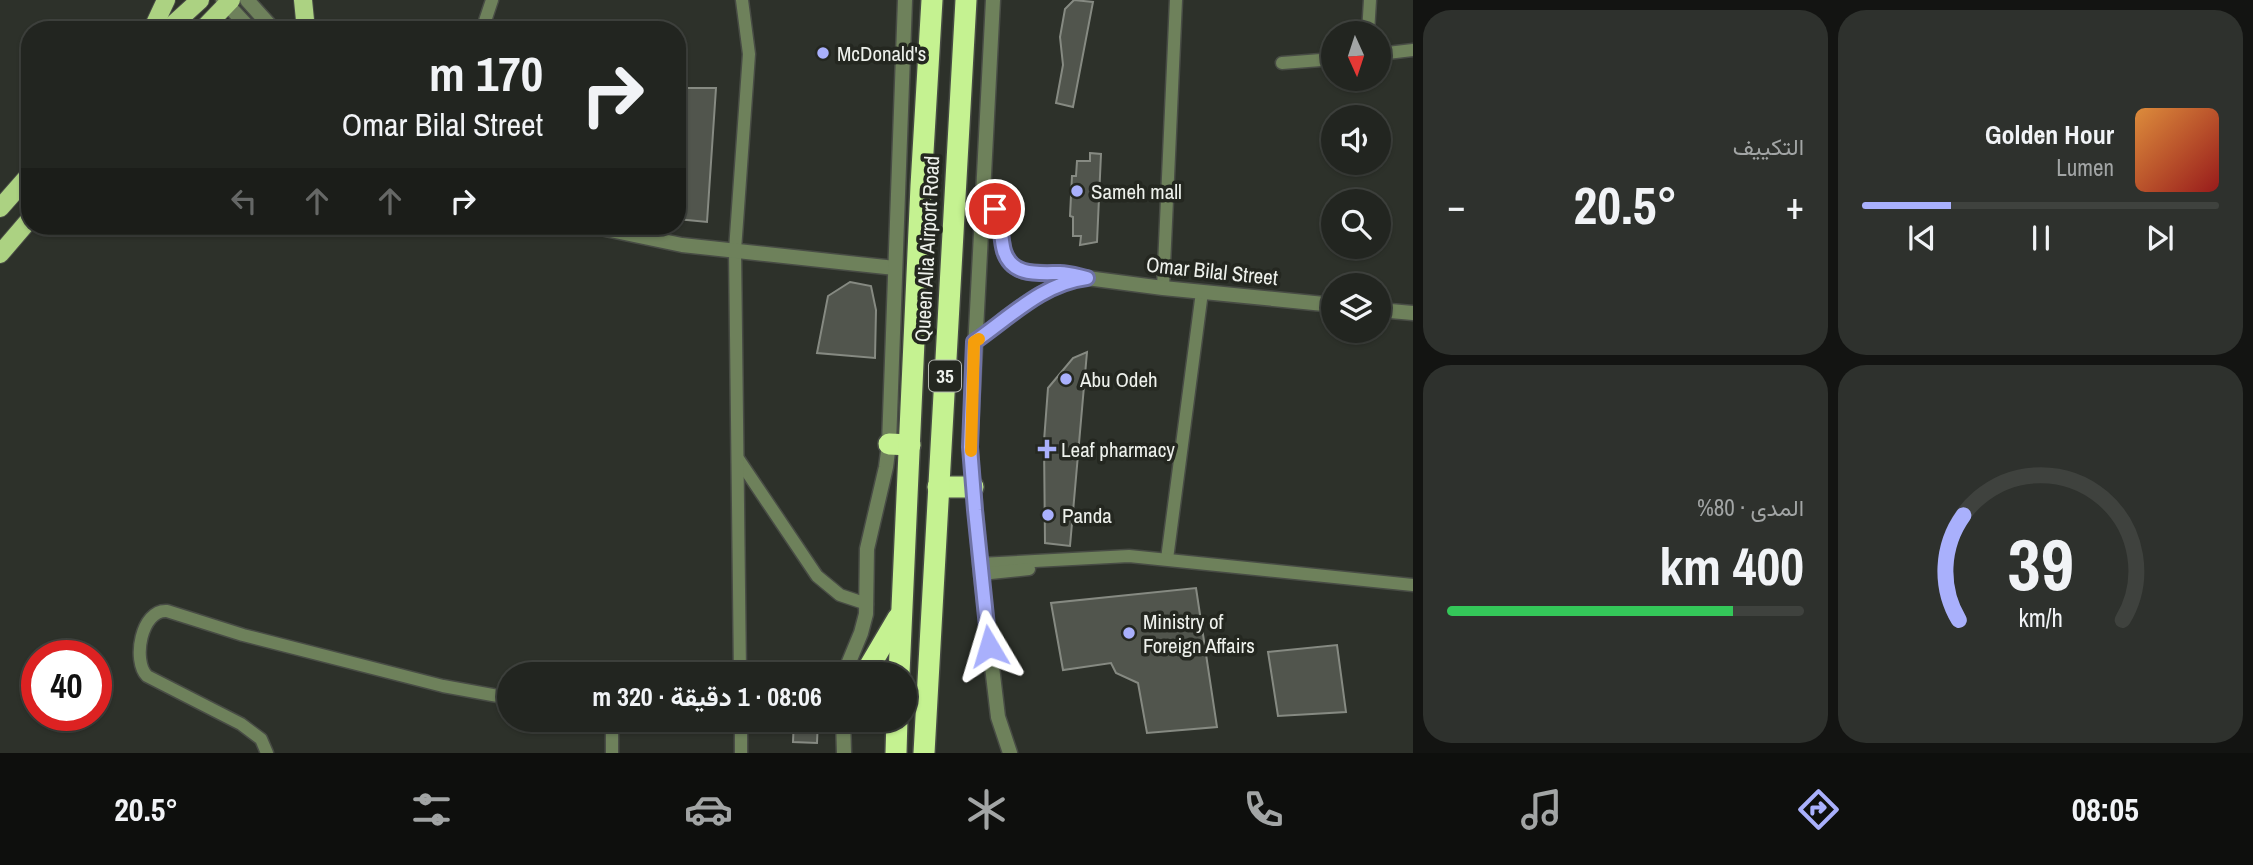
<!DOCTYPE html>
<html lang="ar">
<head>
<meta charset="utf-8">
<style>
	body { margin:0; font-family:"Archivo Narrow",Vazirmatn,sans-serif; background:#2e312d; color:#f1f3f6; direction:rtl; height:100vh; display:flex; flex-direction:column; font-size:26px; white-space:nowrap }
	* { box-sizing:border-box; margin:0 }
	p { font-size:23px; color:#a2a5a5 }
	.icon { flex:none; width:38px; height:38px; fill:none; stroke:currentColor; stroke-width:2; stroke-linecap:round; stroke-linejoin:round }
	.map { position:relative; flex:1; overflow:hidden; direction:ltr }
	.drawer { display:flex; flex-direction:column; gap:10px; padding:10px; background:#131412; width:840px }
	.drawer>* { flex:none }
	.banner { position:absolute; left:21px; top:21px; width:665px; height:214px; border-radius:28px; box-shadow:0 2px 5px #0004,0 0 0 2px #3f423e; direction:rtl; background:#222520; color:#f1f3f6; overflow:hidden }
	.needle { width:46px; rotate:177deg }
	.tools { position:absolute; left:1321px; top:21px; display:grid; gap:14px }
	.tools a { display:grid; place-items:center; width:70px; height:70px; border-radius:50%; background:#222520; box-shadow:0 2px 5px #0004,0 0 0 2px #3f423e; font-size:35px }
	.speed { position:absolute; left:21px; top:640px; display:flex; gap:14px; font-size:35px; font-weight:700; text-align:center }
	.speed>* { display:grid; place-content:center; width:91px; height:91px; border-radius:50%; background:#222520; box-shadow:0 2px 5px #0004,0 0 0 2px #3f423e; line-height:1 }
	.speed .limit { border:10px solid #d22; background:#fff; color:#111 }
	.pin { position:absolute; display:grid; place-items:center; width:60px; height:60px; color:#fff; margin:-30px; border:4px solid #fff; border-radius:50%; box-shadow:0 2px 7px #0007 }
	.me { position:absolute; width:77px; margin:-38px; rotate:353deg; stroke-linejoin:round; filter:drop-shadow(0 0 5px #0008) }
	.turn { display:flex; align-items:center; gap:24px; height:147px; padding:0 28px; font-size:32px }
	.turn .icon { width:91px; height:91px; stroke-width:2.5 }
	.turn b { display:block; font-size:49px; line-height:60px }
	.lanes { display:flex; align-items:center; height:66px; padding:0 28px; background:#0003; justify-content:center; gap:35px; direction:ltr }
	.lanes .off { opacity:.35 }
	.big { font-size:52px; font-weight:700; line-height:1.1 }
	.drawer .card { flex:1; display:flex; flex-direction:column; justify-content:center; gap:10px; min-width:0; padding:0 24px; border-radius:28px; background:#2e312d }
	.drawer .dial { align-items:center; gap:0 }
	.dial svg { height:182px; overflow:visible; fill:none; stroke:#3f423e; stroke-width:7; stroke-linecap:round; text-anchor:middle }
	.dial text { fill:#f1f3f6; stroke:none }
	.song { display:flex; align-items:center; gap:21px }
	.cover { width:84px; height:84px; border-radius:10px; background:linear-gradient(135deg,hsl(30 70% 55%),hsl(0 70% 35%)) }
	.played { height:7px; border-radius:4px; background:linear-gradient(90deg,#a9b0fc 25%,#3f423e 25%) }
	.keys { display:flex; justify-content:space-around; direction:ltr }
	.heat { display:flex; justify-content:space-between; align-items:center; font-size:38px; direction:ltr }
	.charge { height:10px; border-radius:5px; background:linear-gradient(90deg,#34c759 80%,#3f423e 0) }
	.drawer .tiles { flex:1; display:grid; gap:10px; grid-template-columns:repeat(2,1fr) }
	.trip { position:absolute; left:497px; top:662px; width:420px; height:70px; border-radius:35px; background:#222520; box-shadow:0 2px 5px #0004,0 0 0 2px #3f423e; font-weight:700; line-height:70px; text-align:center; direction:rtl }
	.dock { display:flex; height:112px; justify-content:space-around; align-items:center; background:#0e0f0d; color:#a2a5a5 }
	.dock .icon { width:49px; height:49px }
	.dock .current { color:#a9b0fc }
	.dock b { font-size:32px; color:#f1f3f6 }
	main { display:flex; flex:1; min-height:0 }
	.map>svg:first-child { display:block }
</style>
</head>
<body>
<main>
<section class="drawer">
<div class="tiles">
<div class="card">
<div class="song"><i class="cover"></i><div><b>Golden Hour</b><p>Lumen</p></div></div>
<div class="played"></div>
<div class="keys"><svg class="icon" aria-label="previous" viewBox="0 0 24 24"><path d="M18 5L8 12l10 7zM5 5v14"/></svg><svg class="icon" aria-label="pause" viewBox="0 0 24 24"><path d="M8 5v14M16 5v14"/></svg><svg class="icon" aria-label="next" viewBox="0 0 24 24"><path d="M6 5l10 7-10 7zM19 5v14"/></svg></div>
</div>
<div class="card"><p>التكييف</p>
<div class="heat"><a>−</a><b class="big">20.5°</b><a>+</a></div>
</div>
<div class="card dial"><svg viewBox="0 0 100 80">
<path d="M14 69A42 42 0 1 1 86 69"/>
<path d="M14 69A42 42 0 0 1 16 23" stroke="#a9b0fc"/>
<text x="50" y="56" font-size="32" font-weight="700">39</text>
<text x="50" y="72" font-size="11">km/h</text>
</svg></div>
<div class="card"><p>المدى · 80%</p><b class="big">400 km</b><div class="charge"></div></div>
</div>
</section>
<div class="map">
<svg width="1413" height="753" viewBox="0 0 1413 753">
	<rect width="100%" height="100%" fill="#2d312a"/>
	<g fill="#51554d" stroke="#868a82" stroke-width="2">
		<path d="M1074 0 1093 2 1073 107 1056 103 1063 65 1060 37 1065 9Z"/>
		<path d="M682 88H716L707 222 677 219V135Z"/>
		<path d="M1090 153 1101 154 1097 242 1080 245 1081 236H1073V217L1070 216 1072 176H1076L1077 161H1090Z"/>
		<path d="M850 282 871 286 876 310 875 358 817 353 828 296Z"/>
		<path d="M1087 352 1070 546 1045 543 1044 441 1048 388 1073 358Z"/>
		<path d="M1196 588 1217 727 1147 733 1138 683 1116 673 1111 663 1063 670 1051 603Z"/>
		<path d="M1337 645 1346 712 1278 716 1268 652Z"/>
		<path d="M794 719H818L817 743 793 742Z"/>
	</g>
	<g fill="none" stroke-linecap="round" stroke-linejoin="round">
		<defs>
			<g id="minor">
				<path d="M482 30 492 0"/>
				<path d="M1368 33 1370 0"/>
				<path d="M1379 54 1413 50"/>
				<path d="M1282 63 1334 59"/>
				<path d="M1163 288 1176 0"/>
				<path d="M739 460 817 576 840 595 867 604"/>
				<path d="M1167 559 1202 292"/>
				<path d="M980 564 1129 556 1413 585"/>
				<path d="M981 574 1029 569"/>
				<path d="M740 674 735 250 749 54 742 0"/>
				<path d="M741 719V753"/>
				<path d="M267 753 261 739 241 724 147 676C132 661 141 609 167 611L243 635 443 686 509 698"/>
				<path d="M612 753V719"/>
			</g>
			<g id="tertiary">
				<path d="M223 0 251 30"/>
				<path d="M247 0 274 30"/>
				<path d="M993 0 970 447 981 574 998 717 1010 753"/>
				<path d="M983 203 997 211 1005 255 1012 265 1022 271 1067 274 1087 278 1163 288 1334 305"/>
				<path d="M591 226 682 245 895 268"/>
				<path d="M1379 310 1413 313"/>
				<path d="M974 342C1007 319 1041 284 1082 279"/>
				<path d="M844 674 861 633 866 614 867 549 886 467 889 444 905 0"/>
				<path d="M843 719 844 753"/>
			</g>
			<g id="primary">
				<path d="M303 0 306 30"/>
				<path d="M152 30 166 0"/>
				<path d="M167 30 200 0"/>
				<path d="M202 30 231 0"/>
				<path d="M0 208 30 174"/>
				<path d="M0 254 30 219"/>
			</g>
			<g id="motorway">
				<path d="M889 444 910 445"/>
				<path d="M938 487H973"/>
				<path d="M865 674 898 618"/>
				<path d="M899 674 921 186 932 0"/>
				<path d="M896 753 897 719"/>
				<path d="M924 753 966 0"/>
			</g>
		</defs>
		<use href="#minor" stroke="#484c45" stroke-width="15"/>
		<use href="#tertiary" stroke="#484c45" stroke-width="17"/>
		<use href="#primary" stroke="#484c45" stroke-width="20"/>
		<use href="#motorway" stroke="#484c45" stroke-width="24"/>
		<use href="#minor" stroke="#6e815b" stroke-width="12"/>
		<use href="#tertiary" stroke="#6e815b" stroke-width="14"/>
		<use href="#primary" stroke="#acd282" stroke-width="18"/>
		<use href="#motorway" stroke="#c5f291" stroke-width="21"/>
	</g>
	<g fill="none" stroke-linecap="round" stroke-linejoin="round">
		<defs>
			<path id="route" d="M989 646 975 510 970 447 974 342C1009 318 1043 283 1087 278 1078 276 1069 273 1060 273 1039 273 1012 277 1004 251 1000 237 1002 221 995 209"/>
		</defs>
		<use href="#route" stroke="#6e72a4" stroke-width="18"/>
		<use href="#route" stroke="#a9b0fc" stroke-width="12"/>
		<path stroke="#f59e0b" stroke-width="12" d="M971 451 974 342 979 339"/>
	</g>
	<g fill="#a9b0fc" stroke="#242720" stroke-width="2.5">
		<circle cx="823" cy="53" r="7"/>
		<circle cx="1077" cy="191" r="7"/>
		<circle cx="1066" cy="379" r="7"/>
		<path d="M1043.5 438.5h7v7h7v7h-7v7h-7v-7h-7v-7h7z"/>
		<circle cx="1048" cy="515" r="7"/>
		<circle cx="1129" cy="633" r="7"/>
	</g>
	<g text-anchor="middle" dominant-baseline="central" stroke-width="7" stroke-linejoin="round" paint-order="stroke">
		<rect fill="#242720" stroke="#b1b4af" stroke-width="2" x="929" y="360.5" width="32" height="31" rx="5"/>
		<g font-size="19" font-weight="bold" fill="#eef1ec">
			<text x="945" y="376">35</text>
		</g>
		<g font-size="21" fill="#eef1ec" stroke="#242720" text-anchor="start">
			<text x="837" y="53">McDonald's</text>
			<text x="1091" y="191">Sameh mall</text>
			<text x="1080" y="379">Abu Odeh</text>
			<text x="1061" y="449">Leaf pharmacy</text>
			<text x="1062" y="515">Panda</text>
			<text x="1143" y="621">Ministry of<tspan x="1143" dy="24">Foreign Affairs</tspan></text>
		</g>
		<g font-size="21" fill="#eef1ec" stroke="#242720">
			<text transform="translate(927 249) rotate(-87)">Queen Alia Airport Road</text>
			<text transform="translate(1212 271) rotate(6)">Omar Bilal Street</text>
		</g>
	</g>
</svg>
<div class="tools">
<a><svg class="needle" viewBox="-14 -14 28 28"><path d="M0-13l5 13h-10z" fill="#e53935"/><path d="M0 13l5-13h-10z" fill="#a2a5a5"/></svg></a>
<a><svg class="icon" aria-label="sound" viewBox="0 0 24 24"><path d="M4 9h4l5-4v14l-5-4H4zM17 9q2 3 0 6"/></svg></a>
<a><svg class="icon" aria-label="search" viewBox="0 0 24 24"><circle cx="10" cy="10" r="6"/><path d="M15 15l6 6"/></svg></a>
<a><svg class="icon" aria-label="layers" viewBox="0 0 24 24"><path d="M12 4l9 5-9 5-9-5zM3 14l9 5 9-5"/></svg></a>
</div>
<div class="speed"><div class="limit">40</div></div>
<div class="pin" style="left:995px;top:209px;background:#d93025"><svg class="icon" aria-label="arrive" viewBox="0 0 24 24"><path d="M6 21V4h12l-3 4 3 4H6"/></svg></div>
<svg class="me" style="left:989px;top:646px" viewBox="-20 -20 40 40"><path d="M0-17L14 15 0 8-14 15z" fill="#a9b0fc" stroke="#fff" stroke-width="4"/></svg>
<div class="trip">08:06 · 1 دقيقة · 320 m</div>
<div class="banner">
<div class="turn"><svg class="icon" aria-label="right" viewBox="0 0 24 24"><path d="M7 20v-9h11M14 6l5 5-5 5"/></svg><div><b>170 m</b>Omar Bilal Street</div></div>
<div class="lanes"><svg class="icon off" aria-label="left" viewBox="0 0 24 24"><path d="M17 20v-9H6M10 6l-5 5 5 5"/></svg><svg class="icon off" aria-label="ahead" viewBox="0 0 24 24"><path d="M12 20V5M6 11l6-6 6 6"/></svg><svg class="icon off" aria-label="ahead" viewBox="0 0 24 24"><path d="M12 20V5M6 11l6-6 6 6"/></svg><svg class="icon" aria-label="right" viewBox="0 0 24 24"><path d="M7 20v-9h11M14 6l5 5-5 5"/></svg></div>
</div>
</div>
</main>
<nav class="dock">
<b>08:05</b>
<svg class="icon current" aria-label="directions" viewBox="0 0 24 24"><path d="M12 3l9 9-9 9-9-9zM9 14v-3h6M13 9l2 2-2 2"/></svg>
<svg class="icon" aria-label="music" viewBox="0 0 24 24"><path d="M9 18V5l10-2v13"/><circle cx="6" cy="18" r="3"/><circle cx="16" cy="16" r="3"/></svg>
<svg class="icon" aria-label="phone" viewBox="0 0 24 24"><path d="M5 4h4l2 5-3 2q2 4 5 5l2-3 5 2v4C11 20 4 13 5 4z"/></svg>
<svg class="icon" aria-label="climate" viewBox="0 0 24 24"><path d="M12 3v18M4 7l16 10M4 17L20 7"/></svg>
<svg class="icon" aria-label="car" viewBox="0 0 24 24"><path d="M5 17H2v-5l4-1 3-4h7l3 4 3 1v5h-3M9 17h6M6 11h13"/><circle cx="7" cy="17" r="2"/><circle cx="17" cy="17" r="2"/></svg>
<svg class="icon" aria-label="filters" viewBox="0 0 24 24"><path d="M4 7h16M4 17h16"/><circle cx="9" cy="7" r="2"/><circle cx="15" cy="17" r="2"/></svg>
<b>20.5°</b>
</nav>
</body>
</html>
